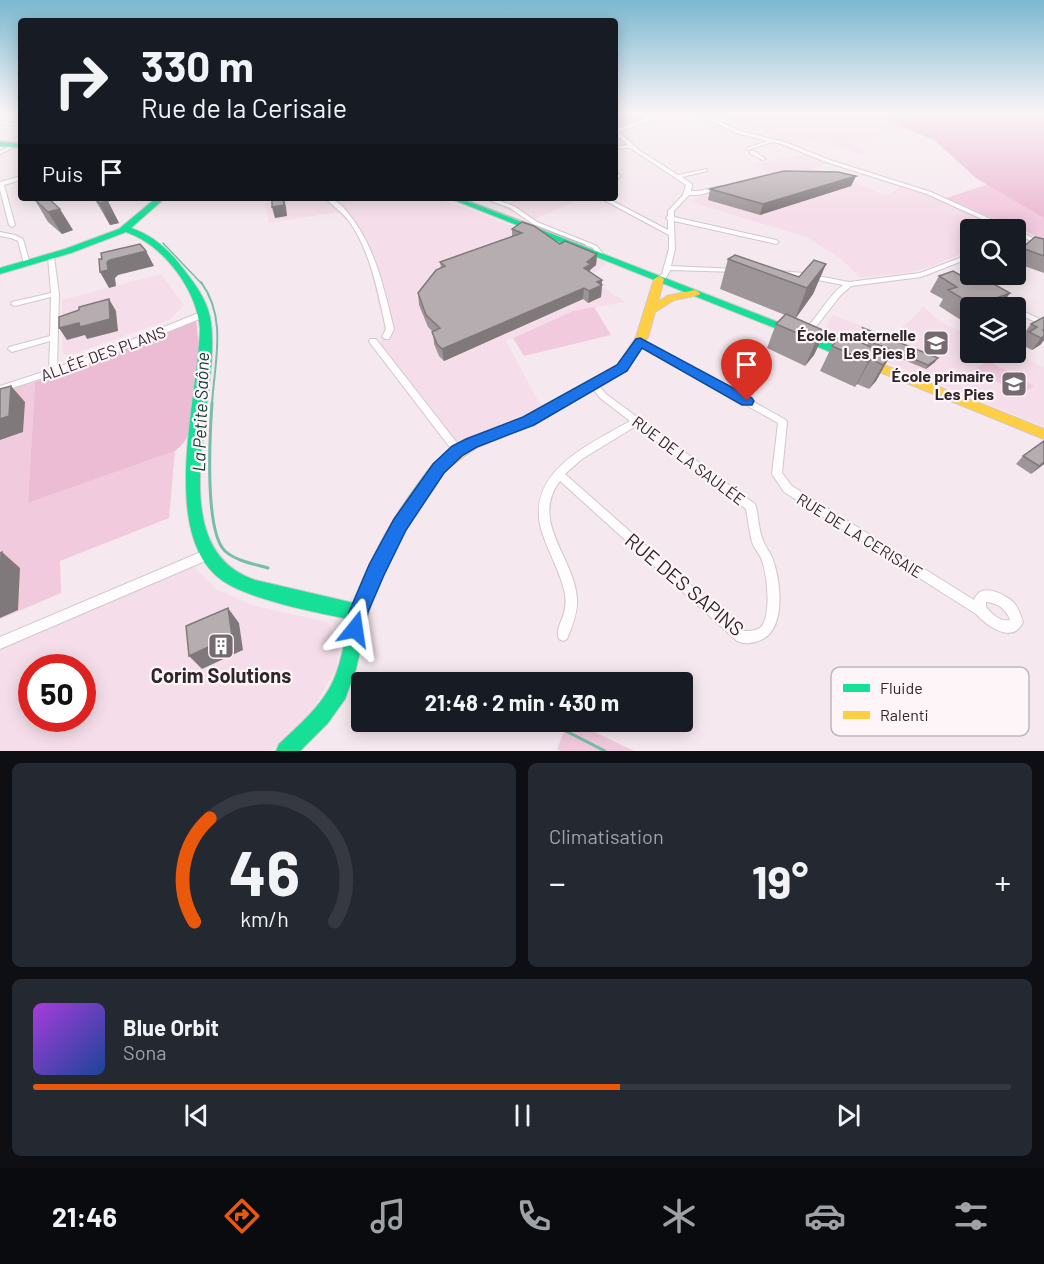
<!DOCTYPE html>
<html lang="fr">
<head>
<meta charset="utf-8">
<style>
	body { margin:0; font-family:Barlow,sans-serif; background:#242831; color:#f1f3f6; height:100vh; display:flex; flex-direction:column; font-size:22px; white-space:nowrap }
	* { box-sizing:border-box; margin:0 }
	p { font-size:20px; color:#9ea1a6 }
	.icon { flex:none; width:33px; height:33px; fill:none; stroke:currentColor; stroke-width:2; stroke-linecap:round; stroke-linejoin:round }
	.map { position:relative; height:751px; overflow:hidden }
	.side { display:flex; flex-direction:column; gap:12px; padding:12px; background:#0d0f14; flex:1 }
	.side>* { flex:none }
	.hud { position:absolute; left:18px; top:18px; width:600px; height:183px; border-radius:6px; box-shadow:0 3px 15px #0003; background:#171b24; color:#f1f3f6; overflow:hidden }
	.buttons { position:absolute; left:960px; top:219px; display:grid; gap:12px }
	.buttons a { display:grid; place-items:center; width:66px; height:66px; border-radius:6px; background:#171b24; box-shadow:0 3px 15px #0003; font-size:30px }
	.speed { position:absolute; left:18px; top:654px; display:flex; gap:12px; font-size:30px; font-weight:700; text-align:center }
	.speed>* { display:grid; place-content:center; width:78px; height:78px; border-radius:50%; background:#171b24; box-shadow:0 3px 15px #0003; line-height:1 }
	.speed .limit { border:9px solid #d22; background:#fff; color:#111 }
	.pin { position:absolute; display:grid; place-items:center; width:51px; height:51px; color:#fff; margin:-62px -26px; border-radius:50% 50% 50% 0; rotate:-45deg; box-shadow:0 0 6px #0007 }
	.pin .icon { rotate:45deg }
	.me { position:absolute; width:66px; margin:-33px; rotate:15deg; stroke-linejoin:round; filter:drop-shadow(0 0 4px #0008) }
	.turn { display:flex; align-items:center; gap:21px; height:126px; padding:0 24px; font-size:27px }
	.turn .icon { width:78px; height:78px; stroke-width:2.5 }
	.turn b { display:block; font-size:42px; line-height:51px }
	.then { display:flex; align-items:center; height:57px; padding:0 24px; background:#0003; gap:12px; font-size:22px }
	.big { font-size:45px; font-weight:700; line-height:1.1 }
	.side .widget { flex:1; display:flex; flex-direction:column; justify-content:center; gap:9px; min-width:0; padding:0 21px; border-radius:9px; background:#242831 }
	.side .dial { align-items:center; gap:0 }
	.dial svg { height:156px; overflow:visible; fill:none; stroke:#363941; stroke-width:7; stroke-linecap:round; text-anchor:middle }
	.dial text { fill:#f1f3f6; stroke:none }
	.song { display:flex; align-items:center; gap:18px }
	.cover { width:72px; height:72px; border-radius:9px; background:linear-gradient(135deg,hsl(280 70% 55%),hsl(220 70% 35%)) }
	.played { height:6px; border-radius:3px; background:linear-gradient(90deg,#ea580c 60%,#363941 60%) }
	.keys { display:flex; justify-content:space-around; direction:ltr }
	.heat { display:flex; justify-content:space-between; align-items:center; font-size:33px; direction:ltr }
	.side .tiles { flex:1; display:grid; gap:12px; grid-template-columns:1fr 1fr }
	.widget:last-child { grid-column:span 2 }
	.trip { position:absolute; left:351px; top:672px; width:342px; height:60px; border-radius:6px; background:#171b24; box-shadow:0 3px 15px #0003; font-weight:700; line-height:60px; text-align:center }
	.tab-bar { display:flex; height:96px; justify-content:space-around; align-items:center; background:#090b0e; color:#9ea1a6 }
	.tab-bar .icon { width:42px; height:42px }
	.tab-bar .active { color:#ea580c }
	.tab-bar b { font-size:27px; color:#f1f3f6 }
	.map>svg:first-child { display:block }
</style>
</head>
<body>
<div class="map">
<svg width="1044" height="751" viewBox="0 0 1044 751">
	<rect width="100%" height="100%" fill="#f5e8ee"/>
	<g fill="#f5dee9" fill-rule="evenodd">
		<path d="M701 112H876L905 126 901 130 852 143 863 150 864 155 815 139 792 144 722 116H711Z"/>
		<path d="M804 155 827 163 814 168 824 174 772 175 754 164Z"/>
		<path d="M770 179 851 180 883 195 894 192 902 185 958 207 1003 227 1005 229 970 230V250L933 266 911 272 861 278 841 259 806 237 691 202 704 194Z"/>
		<path d="M300 198H433L466 208 607 263 589 277 625 302 573 311 506 341 542 408 457 442 380 345 385 330 367 256 357 230 338 212 269 223 265 203Z"/>
		<path d="M518 198H575L574 202 533 220 502 208Z"/>
		<path d="M161 274 184 305 169 320 70 355 63 354 62 300Z"/>
		<path d="M922 306 937 319 970 337V352L1015 353 1044 368V427L821 335 833 315 888 336 897 332 919 312Z"/>
		<path d="M192 565 216 589 251 605 327 622 332 629 340 645 336 669 315 705 298 728 270 751H0V646ZM32 668H82V718H32Z"/>
	</g>
	<g fill="#f2cade">
		<path d="M615 112H652L650 116 615 131Z"/>
		<path d="M989 184 1044 218V241L1006 221H1000L946 198Z"/>
		<path d="M594 307 611 335 524 356 513 338 573 311Z"/>
		<path d="M989 361 1034 386 1020 395 974 369Z"/>
		<path d="M35 382 28 503 175 451 169 518 60 561 61 593 0 619V392Z"/>
		<path d="M568 722H573L634 751H561L557 749Z"/>
	</g>
	<g fill="#ecbbd4">
		<path d="M876 112H1044V218L976 178 934 140 911 131Z"/>
		<path d="M196 319C200 353 206 430 175 451L28 503 35 382 107 357Z"/>
	</g>
	<g fill="none" stroke-linecap="round" stroke-linejoin="round">
		<path stroke="#78bdac" stroke-width="1.5" d="M163 243 202 284"/>
		<path stroke="#78bdac" stroke-width="2" d="M201 282C228 319 214 363 212 405"/>
		<g stroke="#78bdac" stroke-width="3">
			<path d="M212 403C210 432 204 531 225 551 236 561 254 564 268 568"/>
			<path d="M562 729 605 751"/>
		</g>
		<defs>
			<g id="street">
				<path d="M652 112H656L652 119 619 132 639 150 678 175 707 169V171L682 177 692 184 691 191H699L721 186 724 188 699 195H689L674 211V217L776 240 779 242 776 244 674 221 675 249 671 266 736 269 739 271 738 272 670 270C668 276 664 282 657 280V278L662 274 669 249V235L600 198H607L668 230V220L666 218 668 216V211L683 195 686 185 630 148 615 149V147L628 145 615 134V130L648 117Z"/>
				<path d="M694 112H699L740 131 785 142 830 160 931 192 1015 230H1006L927 194 826 162 781 144 773 142 747 150V148L768 141 736 133Z"/>
				<path d="M0 121 21 124V126L0 123Z"/>
				<path d="M14 144 18 145 0 154V151Z"/>
				<path d="M750 151H754L766 159 762 160 750 153Z"/>
				<path d="M618 174 620 175V177L615 179V175Z"/>
				<path d="M21 176V180L4 185 15 225 12 227 9 225 0 190V182Z"/>
				<path d="M325 198C335 198 342 205 348 213 375 246 384 288 394 329L389 339H386L382 337 386 329C378 293 371 252 349 221 342 212 333 206 325 198Z"/>
				<path d="M483 198H491L514 206 537 222 597 246 603 254 600 256 598 255 593 248 533 224 510 208Z"/>
				<path d="M1016 230 1044 243V247L1016 234Z"/>
				<path d="M0 232 15 235 23 239 30 264 29 265 27 266 24 264 18 241 11 238 0 236Z"/>
				<path d="M970 254V258L921 277 851 286 840 296 815 328 810 334H807L803 332 804 330C819 316 827 297 843 285L803 277 779 275 776 273 779 271 803 273 849 282 920 273Z"/>
				<path d="M51 255 54 257 59 294 57 367 89 357 201 312H204L208 314 207 316 95 361 0 392V386L49 370 50 341 12 352 8 349 9 347 50 336 51 297 15 306 11 304 12 302 51 293 48 257Z"/>
				<path d="M990 296H996L1014 308H1005L990 300 989 298Z"/>
				<path d="M1016 308 1044 321V326L1016 313Z"/>
				<path d="M370 339H376L461 448 463 451 461 454 458 455 455 454 370 343 369 341Z"/>
				<path d="M637 340H643L786 420 787 422 782 473 792 486 974 600C975 597 977 594 980 592 990 586 1009 597 1015 604 1019 610 1021 616 1023 622 1013 645 987 626 976 614L784 492 772 474 778 423 637 344 636 342ZM986 602C998 603 1006 609 1010 620 1000 622 993 615 986 607Z"/>
				<path d="M594 382 597 383 606 394 755 504C759 515 758 529 763 540 765 546 769 551 772 557 780 577 787 626 763 639 755 643 746 645 737 641L560 481C529 521 575 558 577 599 578 612 572 627 567 639L563 641 559 639C555 631 562 621 564 613 566 605 566 598 564 590 559 569 547 550 541 529 526 471 590 444 630 421L600 398 590 385ZM636 426 746 509C748 520 749 531 752 542 754 548 758 552 761 558 767 572 772 615 761 627 756 631 750 631 743 631L565 474 582 459Z"/>
				<path d="M208 549 212 550 213 554 212 558 0 649V637Z"/>
			</g>
			<g id="fast">
				<path d="M0 142 21 144V148L0 146Z"/>
				<path d="M156 198H165L131 228C152 235 167 248 181 266 193 281 206 298 210 317 225 391 155 546 255 580L354 603C371 553 401 504 434 463L439 461 444 463 446 467 413 517 378 584 369 610 356 669 345 699 328 723 300 751H276L279 744C299 725 323 705 334 679 342 660 345 639 349 619 317 613 249 599 223 581 158 536 198 398 200 329 197 290 164 245 126 232L71 253 0 274V268L65 249 119 229Z"/>
				<path d="M449 198H460L793 328 795 330 793 332H785Z"/>
				<path d="M805 333 848 350 850 353 848 356H840L801 340 799 337Z"/>
			</g>
			<g id="slow">
				<path d="M659 276 664 279 658 302 667 296 695 290 700 293 699 295 674 300 655 312 648 337 626 371 534 424 477 447 444 471 439 473 434 471 432 467 434 463 467 439 524 418 618 365 636 337 654 279Z"/>
				<path d="M869 359 1044 429V439L865 366 863 363Z"/>
			</g>
		</defs>
		<use href="#street" stroke="#d1c7cc" stroke-width="2"/>
		<use href="#fast" stroke="#d1c7cc" stroke-width="2"/>
		<use href="#slow" stroke="#d1c7cc" stroke-width="2"/>
		<use href="#street" fill="#fefcfc" fill-rule="evenodd"/>
		<use href="#fast" fill="#16e098" fill-rule="evenodd"/>
		<use href="#slow" fill="#ffcf43" fill-rule="evenodd"/>
		<g stroke="#c1bebf" stroke-width="1.5">
			<path d="M0 141 21 143"/>
			<path d="M461 198 585 245"/>
		</g>
	</g>
	<g fill="#9d9598">
		<path d="M856 176 851 186 760 215 708 200 710 189Z"/>
		<path d="M94 198H105L119 223 110 225Z"/>
		<path d="M35 200 73 230 62 234 48 222Z"/>
		<path d="M512 229 560 244 597 254 596 265 590 270V272L602 285 601 297 588 303 583 299 444 361 439 356 434 344 433 332 428 327 419 305 418 293 441 268 440 262 512 236Z"/>
		<path d="M1044 239V273L1016 263V259L1022 248Z"/>
		<path d="M728 259 799 277 826 264 813 294 796 318 825 331 814 355 805 366 767 348 776 324 785 315 720 289Z"/>
		<path d="M939 276 1000 308H970V319L964 322 939 306 943 299 930 292Z"/>
		<path d="M1044 317V340L1040 345 1032 350 1020 344 1025 338 1022 336 1031 324Z"/>
		<path d="M863 328 935 362 926 369 867 345 868 343 864 341 866 339 861 332Z"/>
		<path d="M832 346 890 356 876 381 869 389 857 384 855 387 820 371Z"/>
		<path d="M1044 441V464L1031 474 1016 464 1023 456Z"/>
	</g>
	<g fill="#7f797c">
		<path d="M856 176 851 186 760 215 763 204Z"/>
		<path d="M167 198H191L168 201Z"/>
		<path d="M284 198 286 207 287 216 275 218 272 207Z"/>
		<path d="M108 201 119 223 110 225 99 203Z"/>
		<path d="M60 209 73 230 62 234 48 212Z"/>
		<path d="M146 251 154 266 118 275 115 278 116 286 109 288 100 272 107 262 110 260Z"/>
		<path d="M597 254 596 265 590 270V275L584 268 587 262Z"/>
		<path d="M826 264 813 294 795 319 807 288Z"/>
		<path d="M602 280 601 297 588 303 589 291 597 282Z"/>
		<path d="M584 288 583 299 444 361 442 349Z"/>
		<path d="M1010 293 1000 308H974L975 306Z"/>
		<path d="M109 299 116 311 118 331 87 339 85 335 67 340 59 328 79 323Z"/>
		<path d="M970 312V319L964 322Z"/>
		<path d="M825 331 814 355 805 366 816 341Z"/>
		<path d="M1044 336V340L1040 345 1032 350 1041 338Z"/>
		<path d="M890 356 876 381 869 389 883 365Z"/>
		<path d="M938 358 935 362 926 369 928 365Z"/>
		<path d="M871 359 857 384 855 387 868 362Z"/>
		<path d="M11 386 25 402 23 432 0 440V419Z"/>
		<path d="M1044 462V464L1031 474 1039 466Z"/>
		<path d="M2 552 20 568 18 610 0 618V583Z"/>
		<path d="M228 608 239 623 243 650 202 669 189 656Z"/>
	</g>
	<g fill="#b6adb1" stroke="#7f797c" stroke-width="1.5">
		<path d="M784 171 838 172 856 176 763 204 710 189Z"/>
		<path d="M43 198H48L60 209 48 212 35 200Z"/>
		<path d="M96 198H105L108 201 99 203Z"/>
		<path d="M272 198H283L284 205 272 207Z"/>
		<path d="M522 222 534 226 560 244 565 241 597 254 587 262 591 264 584 268 602 280 597 282 602 285 589 291 584 288 442 349 437 344 432 332 440 328 426 315 418 293 436 270 445 266 440 262 522 233 512 229Z"/>
		<path d="M1035 237 1044 239V256L1022 248Z"/>
		<path d="M140 244 146 251 110 260 107 262 108 270 100 272 99 259H102L101 253Z"/>
		<path d="M735 255 799 277 814 260 826 264 807 288 728 259Z"/>
		<path d="M953 271 972 282 983 278 1010 293 975 306 948 290 957 287 939 276Z"/>
		<path d="M109 299 110 319 80 327 79 323 59 328V317L79 310V307Z"/>
		<path d="M786 314 825 331 816 341 776 324Z"/>
		<path d="M1044 317V329L1043 330H1044V336L1041 338 1029 332 1037 327 1031 324Z"/>
		<path d="M863 328 938 358 928 365 869 341 870 339 866 337 868 336Z"/>
		<path d="M841 335 860 342 890 356 883 365 871 359 868 362 832 346Z"/>
		<path d="M11 386 9 416 0 419V389Z"/>
		<path d="M1044 441V462L1039 466 1023 456Z"/>
		<path d="M2 552 0 583V553Z"/>
		<path d="M228 608 232 636 189 656 186 626Z"/>
	</g>
	<linearGradient id="sky" x2="0" y2="1"><stop stop-color="#7bb8d0"/><stop offset="0.52" stop-color="#faf5f7"/><stop offset="1" stop-color="#faf5f7" stop-opacity="0"/></linearGradient>
	<rect width="1044" height="217" fill="url(#sky)"/>
	<path fill="#1a73e8" stroke="#114b97" stroke-width="1.5" d="M640 338 752 398 754 401 752 405H742L642 348 627 371 534 425 477 447 463 455 444 473 406 530 384 575 368 612 362 636 355 639 348 636 345 629 349 612 369 565 394 519 433 464 452 446 466 439 523 417 617 365 636 339Z"/>
	<defs>
		<symbol id="school-square" viewBox="-11 -11 22 22"><rect x="-9" y="-9" width="18" height="18" rx="4" fill="#746a6f" stroke="#fef5f9"/><path d="M0-5L7-2L0 1L-7-2ZM-4 1L0 2.5L4 1V4Q0 6-4 4Z" fill="#fff"/></symbol>
		<symbol id="building-square" viewBox="-11 -11 22 22"><rect x="-9" y="-9" width="18" height="18" rx="4" fill="#746a6f" stroke="#fef5f9"/><path d="M-4-6H4V6H1V3H-1V6H-4ZM-2.5-4.3h1.7v1.8h-1.7ZM.8-4.3h1.7v1.8H.8ZM-2.5-1h1.7V.8h-1.7ZM.8-1h1.7V.8H.8Z" fill="#fff"/></symbol>
	</defs>
	<g fill-rule="evenodd">
		<use href="#school-square" x="921" y="328" width="30" height="30"/>
		<use href="#school-square" x="999" y="369" width="30" height="30"/>
		<use href="#building-square" x="206" y="631" width="30" height="30"/>
	</g>
	<g text-anchor="middle" dominant-baseline="central" stroke-width="4.5" stroke-linejoin="round" paint-order="stroke">
		<g font-size="16" font-weight="bold" fill="#2f262a" stroke="#fef5f9" text-anchor="end">
			<text x="916" y="334">École maternelle<tspan x="916" dy="18">Les Pies B</tspan></text>
			<text x="994" y="375">École primaire<tspan x="994" dy="18">Les Pies</tspan></text>
		</g>
		<g font-size="16" fill="#2f262a" stroke="#fef5f9">
			<text transform="translate(103 353) rotate(-20)">ALLÉE DES PLANS</text>
			<text transform="translate(689 460) rotate(37)">RUE DE LA SAULÉE</text>
			<text transform="translate(860 535) rotate(32)">RUE DE LA CERISAIE</text>
		</g>
		<g font-size="18" font-style="italic" fill="#0e3d31" stroke="#fef5f9">
			<text transform="translate(200 412) rotate(-88)">La Petite Saône</text>
		</g>
		<g font-size="20" fill="#2f262a" stroke="#fef5f9">
			<text transform="translate(685 584) rotate(40)">RUE DES SAPINS</text>
		</g>
		<g font-size="20" font-weight="bold" fill="#2f262a" stroke="#fef5f9">
			<text x="221" y="675">Corim Solutions</text>
		</g>
	</g>
	<rect x="831" y="667" width="198" height="69" rx="9" fill="#fef5f9" stroke="#c0b7bb" stroke-width="1.5"/>
	<rect x="843" y="684" width="27" height="8" fill="#16e098"/>
	<rect x="843" y="711" width="27" height="8" fill="#ffcf43"/>
	<g font-size="16" fill="#2f262a">
		<text x="880" y="694">Fluide</text>
		<text x="880" y="721">Ralenti</text>
	</g>
</svg>
<div class="buttons">
<a><svg class="icon" aria-label="search" viewBox="0 0 24 24"><circle cx="10" cy="10" r="6"/><path d="M15 15l6 6"/></svg></a>
<a><svg class="icon" aria-label="layers" viewBox="0 0 24 24"><path d="M12 4l9 5-9 5-9-5zM3 14l9 5 9-5"/></svg></a>
</div>
<div class="speed"><div class="limit">50</div></div>
<div class="pin" style="left:747px;top:401px;background:#d93025"><svg class="icon" aria-label="arrive" viewBox="0 0 24 24"><path d="M6 21V4h12l-3 4 3 4H6"/></svg></div>
<svg class="me" style="left:355px;top:629px" viewBox="-20 -20 40 40"><path d="M0-17L14 15 0 8-14 15z" fill="#1a73e8" stroke="#fff" stroke-width="4"/></svg>
<div class="trip">21:48 · 2 min · 430 m</div>
<div class="hud">
<div class="turn"><svg class="icon" aria-label="right" viewBox="0 0 24 24"><path d="M7 20v-9h11M14 6l5 5-5 5"/></svg><div><b>330 m</b>Rue de la Cerisaie</div></div>
<div class="then">Puis<svg class="icon" aria-label="arrive" viewBox="0 0 24 24"><path d="M6 21V4h12l-3 4 3 4H6"/></svg></div>
</div>
</div>
<section class="side">
<div class="tiles">
<div class="widget dial"><svg viewBox="0 0 100 80">
<path d="M14 69A42 42 0 1 1 86 69"/>
<path d="M14 69A42 42 0 0 1 22 16" stroke="#ea580c"/>
<text x="50" y="56" font-size="32" font-weight="700">46</text>
<text x="50" y="72" font-size="11">km/h</text>
</svg></div>
<div class="widget"><p>Climatisation</p>
<div class="heat"><a>−</a><b class="big">19°</b><a>+</a></div>
</div>
<div class="widget">
<div class="song"><i class="cover"></i><div><b>Blue Orbit</b><p>Sona</p></div></div>
<div class="played"></div>
<div class="keys"><svg class="icon" aria-label="previous" viewBox="0 0 24 24"><path d="M18 5L8 12l10 7zM5 5v14"/></svg><svg class="icon" aria-label="pause" viewBox="0 0 24 24"><path d="M8 5v14M16 5v14"/></svg><svg class="icon" aria-label="next" viewBox="0 0 24 24"><path d="M6 5l10 7-10 7zM19 5v14"/></svg></div>
</div>
</div>
</section>
<nav class="tab-bar">
<b>21:46</b>
<svg class="icon active" aria-label="directions" viewBox="0 0 24 24"><path d="M12 3l9 9-9 9-9-9zM9 14v-3h6M13 9l2 2-2 2"/></svg>
<svg class="icon" aria-label="music" viewBox="0 0 24 24"><path d="M9 18V5l10-2v13"/><circle cx="6" cy="18" r="3"/><circle cx="16" cy="16" r="3"/></svg>
<svg class="icon" aria-label="phone" viewBox="0 0 24 24"><path d="M5 4h4l2 5-3 2q2 4 5 5l2-3 5 2v4C11 20 4 13 5 4z"/></svg>
<svg class="icon" aria-label="climate" viewBox="0 0 24 24"><path d="M12 3v18M4 7l16 10M4 17L20 7"/></svg>
<svg class="icon" aria-label="car" viewBox="0 0 24 24"><path d="M5 17H2v-5l4-1 3-4h7l3 4 3 1v5h-3M9 17h6M6 11h13"/><circle cx="7" cy="17" r="2"/><circle cx="17" cy="17" r="2"/></svg>
<svg class="icon" aria-label="filters" viewBox="0 0 24 24"><path d="M4 7h16M4 17h16"/><circle cx="9" cy="7" r="2"/><circle cx="15" cy="17" r="2"/></svg>
</nav>
</body>
</html>
